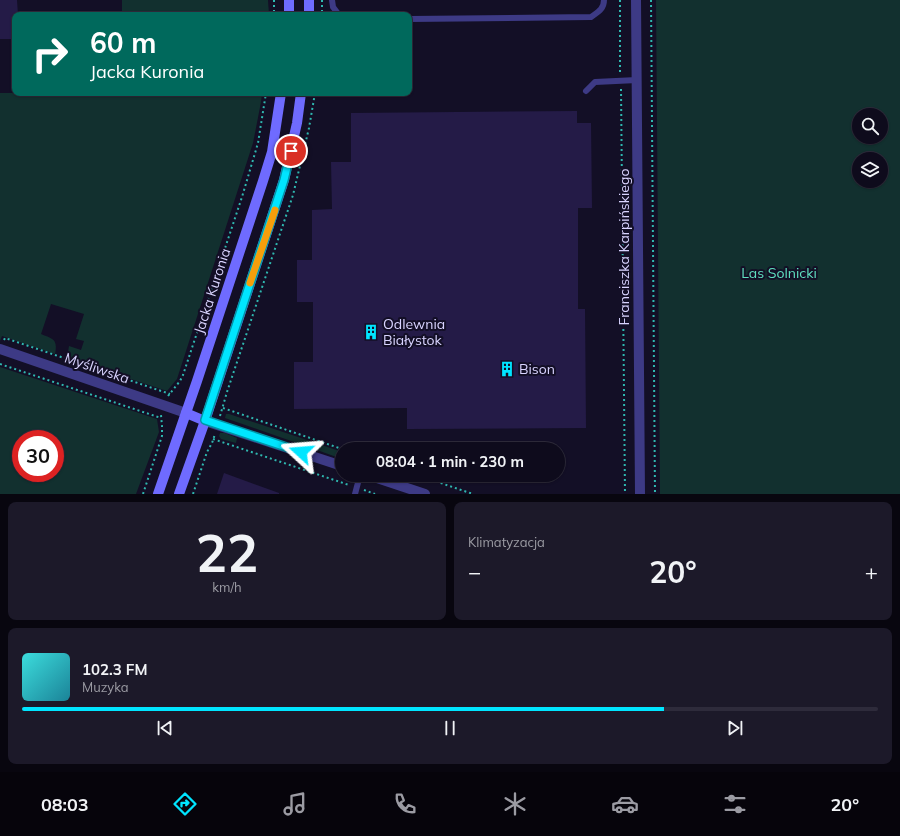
<!DOCTYPE html>
<html lang="pl">
<head>
<meta charset="utf-8">
<style>
	body { margin:0; font-family:Mulish,sans-serif; background:#1c1929; color:#f1f3f6; height:100vh; display:flex; flex-direction:column; font-size:15px; white-space:nowrap }
	* { box-sizing:border-box; margin:0 }
	p { font-size:13px; color:#9b9ba3 }
	.icon { flex:none; width:22px; height:22px; fill:none; stroke:currentColor; stroke-width:2; stroke-linecap:round; stroke-linejoin:round }
	.map { position:relative; height:494px; overflow:hidden }
	.panel { display:flex; flex-direction:column; gap:8px; padding:8px; background:#08060f; flex:1 }
	.panel>* { flex:none }
	.banner { position:absolute; left:12px; top:12px; width:400px; height:84px; border-radius:8px; box-shadow:0 1px 3px #0004,0 0 0 1px #2e2b3b; background:#00695c; color:#fff; overflow:hidden }
	.buttons { position:absolute; left:852px; top:108px; display:grid; gap:8px }
	.buttons a { display:grid; place-items:center; width:36px; height:36px; border-radius:50%; background:#0e0b1c; box-shadow:0 1px 3px #0004,0 0 0 1px #2e2b3b; font-size:20px }
	.speed { position:absolute; left:12px; top:430px; display:flex; gap:8px; font-size:20px; font-weight:700; text-align:center }
	.speed>* { display:grid; place-content:center; width:52px; height:52px; border-radius:50%; background:#0e0b1c; box-shadow:0 1px 3px #0004,0 0 0 1px #2e2b3b; line-height:1 }
	.speed .limit { border:6px solid #d22; background:#fff; color:#111 }
	.pin { position:absolute; display:grid; place-items:center; width:34px; height:34px; color:#fff; margin:-17px; border:2px solid #fff; border-radius:50%; box-shadow:0 1px 4px #0007 }
	.me { position:absolute; width:44px; margin:-22px; rotate:289deg; stroke-linejoin:round; filter:drop-shadow(0 0 3px #0008) }
	.turn { display:flex; align-items:center; gap:14px; height:84px; padding:0 12px; font-size:18px }
	.turn .icon { width:52px; height:52px; stroke-width:2.5 }
	.turn b { display:block; font-size:28px; line-height:34px }
	.big { font-size:30px; font-weight:700; line-height:1.1 }
	.panel .card { flex:1; display:flex; flex-direction:column; justify-content:center; gap:6px; min-width:0; padding:0 14px; border-radius:8px; background:#1c1929 }
	.panel .dial { align-items:center; gap:0 }
	.dial b { font-size:52px; line-height:1 }
	.song { display:flex; align-items:center; gap:12px }
	.cover { width:48px; height:48px; border-radius:6px; background:linear-gradient(135deg,hsl(180 70% 55%),hsl(190 70% 35%)) }
	.played { height:4px; border-radius:2px; background:linear-gradient(90deg,#00e5ff 75%,#2e2b3b 75%) }
	.keys { display:flex; justify-content:space-around; direction:ltr }
	.heat { display:flex; justify-content:space-between; align-items:center; font-size:22px; direction:ltr }
	.panel .tiles { flex:1; display:grid; gap:8px; grid-template-columns:1fr 1fr }
	.card:last-child { grid-column:span 2 }
	.trip { position:absolute; left:335px; top:442px; width:230px; height:40px; border-radius:20px; background:#0e0b1c; box-shadow:0 1px 3px #0004,0 0 0 1px #2e2b3b; font-weight:700; line-height:40px; text-align:center }
	.tabs { display:flex; height:64px; justify-content:space-around; align-items:center; background:#06040b; color:#9b9ba3 }
	.tabs .icon { width:28px; height:28px }
	.tabs .current { color:#00e5ff }
	.tabs b { font-size:18px; color:#f1f3f6 }
	.map>svg:first-child { display:block }
</style>
</head>
<body>
<div class="map">
<svg width="900" height="494" viewBox="0 0 900 494">
	<rect width="100%" height="100%" fill="#130f26"/>
	<g fill="#12302f" fill-rule="evenodd">
		<path d="M122 0H268L269 15H122Z"/>
		<path d="M656 0H900V494H660ZM859 115H881V137H859ZM859 159H881V181H859Z"/>
		<path d="M0 93H262L261 102 253 143 177 379 167 391 67 358 69 346 81 350 84 341 76 339 84 314 51 304 41 334C53 339 58 339 55 354L2 336 0 341Z"/>
		<path d="M0 367 157 419 159 432 136 494H0ZM21 439H55V473H21Z"/>
		<path d="M226 414H229L316 443 314 449 225 418Z"/>
		<path d="M220 433H225L237 438 236 443 221 439 219 436Z"/>
		<path d="M319 444 342 452V459L317 450Z"/>
	</g>
	<g fill="#241b47">
		<path d="M0 0H17L18 15H15V39H0Z"/>
		<path d="M577 111V123H591L592 208H578V309H585L586 428 407 429V408L294 409V362H313V302H297V260H312V210L332 209 331 162H351V113Z"/>
		<path d="M224 473 279 493V494H217Z"/>
	</g>
	<g fill="none" stroke-linecap="round" stroke-linejoin="round">
		<g stroke="#2fb8b0" stroke-width="2" stroke-dasharray="2 3" stroke-linecap="butt">
			<path d="M274 0V15"/>
			<path d="M322 0V15"/>
			<path d="M620 0V73"/>
			<path d="M651 0 655 494"/>
			<path d="M621 89 625 494"/>
			<path d="M4 340 5 338 170 394"/>
			<path d="M0 364 161 418"/>
			<path d="M168 396 180 381 183 375 242 197 258 143 266 93"/>
			<path d="M223 408 342 449"/>
			<path d="M220 416 227 392 293 195 309 128 315 93"/>
			<path d="M213 439 349 485"/>
			<path d="M417 475 473 494"/>
			<path d="M364 490 375 494"/>
			<path d="M143 494 162 436V426L161 415"/>
			<path d="M193 494 207 452 212 443 215 434"/>
		</g>
		<g stroke="#3d3a85" stroke-width="6">
			<path d="M332 0 333 7 339 15"/>
			<path d="M409 19 591 17C598 12 604 9 604 0"/>
			<path d="M586 91 595 82 637 80"/>
			<path d="M355 494 360 475"/>
		</g>
		<g stroke="#3d3a85" stroke-width="10">
			<path d="M636 0 640 494"/>
			<path d="M0 349 186 413"/>
			<path d="M205 421 342 466"/>
			<path d="M368 475 425 494"/>
		</g>
		<g stroke="#6f6bff" stroke-width="10">
			<path d="M309 0V15"/>
			<path d="M289 15V0"/>
			<path d="M186 413 205 421"/>
			<path d="M158 494 197 381 263 181 272 152 281 93"/>
			<path d="M179 494 205 421 284 180 297 123 301 93"/>
		</g>
	</g>
	<g fill="none" stroke-linecap="round" stroke-linejoin="round">
		<defs>
			<path id="route" d="M291 151 284 180 205 420 301 452"/>
		</defs>
		<use href="#route" stroke="#0095a6" stroke-width="10"/>
		<use href="#route" stroke="#00e5ff" stroke-width="7"/>
		<path stroke="#f59e0b" stroke-width="7" d="M250 283 275 210"/>
	</g>
	<defs>
		<symbol id="building-bare" viewBox="-9 -9 18 18"><path d="M-4-6H4V6H1V3H-1V6H-4ZM-2.5-4.3h1.7v1.8h-1.7ZM.8-4.3h1.7v1.8H.8ZM-2.5-1h1.7V.8h-1.7ZM.8-1h1.7V.8H.8Z" fill="#00e5ff" stroke="#130f26" stroke-width="2.5" paint-order="stroke"/></symbol>
	</defs>
	<g fill-rule="evenodd">
		<use href="#building-bare" x="360" y="321" width="22" height="22"/>
		<use href="#building-bare" x="496" y="358" width="22" height="22"/>
	</g>
	<g text-anchor="middle" dominant-baseline="central" stroke-width="4" stroke-linejoin="round" paint-order="stroke">
		<g font-size="14" fill="#d9d4ff" stroke="#130f26">
			<text transform="translate(624 247) rotate(-90)">Franciszka Karpińskiego</text>
			<text transform="translate(212 291) rotate(-72)">Jacka Kuronia</text>
			<text transform="translate(97 368) rotate(19)">Myśliwska</text>
		</g>
		<g font-size="14" fill="#5fe0c0" stroke="#130f26">
			<text x="779" y="273">Las Solnicki</text>
		</g>
		<g font-size="14" fill="#d9d4ff" stroke="#130f26" text-anchor="start">
			<text x="383" y="324">Odlewnia<tspan x="383" dy="16">Białystok</tspan></text>
			<text x="519" y="369">Bison</text>
		</g>
	</g>
</svg>
<div class="buttons">
<a><svg class="icon" aria-label="search" viewBox="0 0 24 24"><circle cx="10" cy="10" r="6"/><path d="M15 15l6 6"/></svg></a>
<a><svg class="icon" aria-label="layers" viewBox="0 0 24 24"><path d="M12 4l9 5-9 5-9-5zM3 14l9 5 9-5"/></svg></a>
</div>
<div class="speed"><div class="limit">30</div></div>
<div class="pin" style="left:291px;top:151px;background:#d93025"><svg class="icon" aria-label="arrive" viewBox="0 0 24 24"><path d="M6 21V4h12l-3 4 3 4H6"/></svg></div>
<svg class="me" style="left:301px;top:452px" viewBox="-20 -20 40 40"><path d="M0-17L14 15 0 8-14 15z" fill="#00e5ff" stroke="#fff" stroke-width="4"/></svg>
<div class="trip">08:04 · 1 min · 230 m</div>
<div class="banner">
<div class="turn"><svg class="icon" aria-label="right" viewBox="0 0 24 24"><path d="M7 20v-9h11M14 6l5 5-5 5"/></svg><div><b>60 m</b>Jacka Kuronia</div></div>
</div>
</div>
<section class="panel">
<div class="tiles">
<div class="card dial"><b>22</b><p>km/h</p></div>
<div class="card"><p>Klimatyzacja</p>
<div class="heat"><a>−</a><b class="big">20°</b><a>+</a></div>
</div>
<div class="card">
<div class="song"><i class="cover"></i><div><b>102.3 FM</b><p>Muzyka</p></div></div>
<div class="played"></div>
<div class="keys"><svg class="icon" aria-label="previous" viewBox="0 0 24 24"><path d="M18 5L8 12l10 7zM5 5v14"/></svg><svg class="icon" aria-label="pause" viewBox="0 0 24 24"><path d="M8 5v14M16 5v14"/></svg><svg class="icon" aria-label="next" viewBox="0 0 24 24"><path d="M6 5l10 7-10 7zM19 5v14"/></svg></div>
</div>
</div>
</section>
<nav class="tabs">
<b>08:03</b>
<svg class="icon current" aria-label="directions" viewBox="0 0 24 24"><path d="M12 3l9 9-9 9-9-9zM9 14v-3h6M13 9l2 2-2 2"/></svg>
<svg class="icon" aria-label="music" viewBox="0 0 24 24"><path d="M9 18V5l10-2v13"/><circle cx="6" cy="18" r="3"/><circle cx="16" cy="16" r="3"/></svg>
<svg class="icon" aria-label="phone" viewBox="0 0 24 24"><path d="M5 4h4l2 5-3 2q2 4 5 5l2-3 5 2v4C11 20 4 13 5 4z"/></svg>
<svg class="icon" aria-label="climate" viewBox="0 0 24 24"><path d="M12 3v18M4 7l16 10M4 17L20 7"/></svg>
<svg class="icon" aria-label="car" viewBox="0 0 24 24"><path d="M5 17H2v-5l4-1 3-4h7l3 4 3 1v5h-3M9 17h6M6 11h13"/><circle cx="7" cy="17" r="2"/><circle cx="17" cy="17" r="2"/></svg>
<svg class="icon" aria-label="filters" viewBox="0 0 24 24"><path d="M4 7h16M4 17h16"/><circle cx="9" cy="7" r="2"/><circle cx="15" cy="17" r="2"/></svg>
<b>20°</b>
</nav>
</body>
</html>
